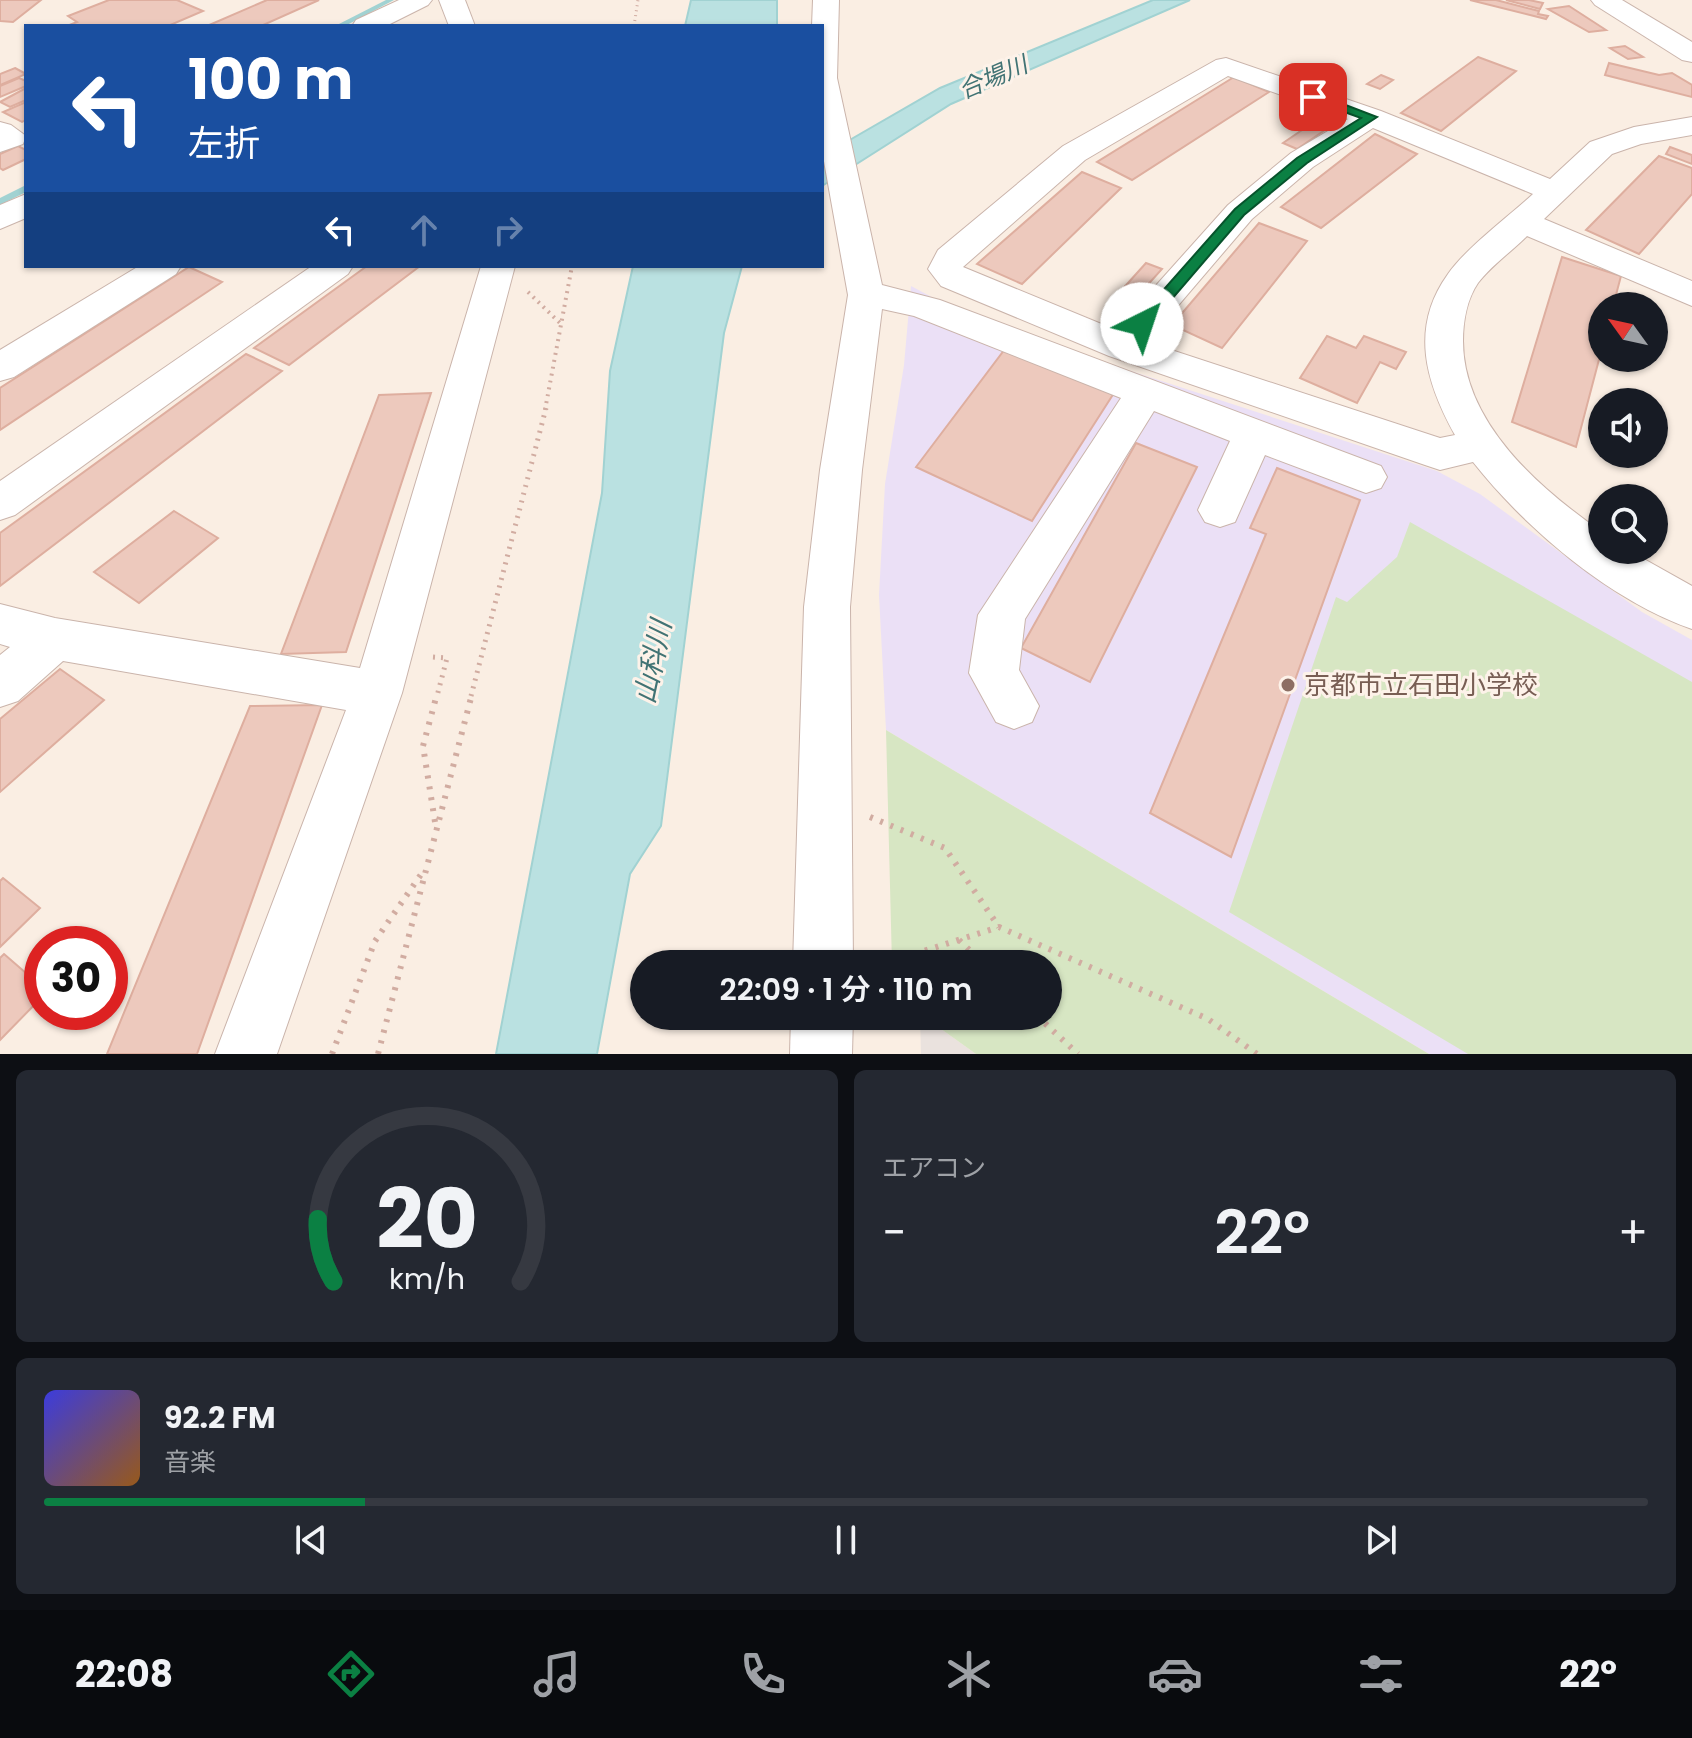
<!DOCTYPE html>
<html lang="ja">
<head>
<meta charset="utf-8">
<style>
	body { margin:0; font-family:Poppins,"Noto Sans JP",sans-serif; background:#242831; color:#f1f3f6; height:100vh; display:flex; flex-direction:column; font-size:30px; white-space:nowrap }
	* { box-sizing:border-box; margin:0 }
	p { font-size:26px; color:#9ea1a6 }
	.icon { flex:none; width:44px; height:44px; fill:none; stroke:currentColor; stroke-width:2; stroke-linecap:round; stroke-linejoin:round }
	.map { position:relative; height:1054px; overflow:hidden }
	.drawer { display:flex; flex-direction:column; gap:16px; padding:16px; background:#0d0f14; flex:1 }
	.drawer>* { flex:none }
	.guide { position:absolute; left:24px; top:24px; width:800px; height:244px; border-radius:0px; box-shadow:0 2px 6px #0004; background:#1a4fa0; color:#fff; overflow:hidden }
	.needle { width:52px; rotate:303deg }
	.fabs { position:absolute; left:1588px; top:292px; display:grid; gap:16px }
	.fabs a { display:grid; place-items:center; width:80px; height:80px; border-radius:50%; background:#171b24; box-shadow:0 2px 6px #0004; font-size:40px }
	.speed { position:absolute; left:24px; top:926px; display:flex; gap:16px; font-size:40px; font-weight:700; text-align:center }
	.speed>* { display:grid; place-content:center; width:104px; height:104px; border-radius:50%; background:#171b24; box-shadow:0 2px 6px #0004; line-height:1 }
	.speed .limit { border:12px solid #d22; background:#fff; color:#111 }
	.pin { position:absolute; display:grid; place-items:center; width:68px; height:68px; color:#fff; margin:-34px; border-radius:16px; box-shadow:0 4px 12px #0006 }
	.me { position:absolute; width:88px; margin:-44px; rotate:41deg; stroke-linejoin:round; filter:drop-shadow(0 0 6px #0008) }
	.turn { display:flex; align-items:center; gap:28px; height:168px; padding:0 32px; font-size:36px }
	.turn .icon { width:104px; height:104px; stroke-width:2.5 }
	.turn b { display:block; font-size:56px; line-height:68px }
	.lanes { display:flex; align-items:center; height:76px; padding:0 32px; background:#0003; justify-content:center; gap:40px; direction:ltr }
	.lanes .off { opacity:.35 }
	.big { font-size:60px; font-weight:600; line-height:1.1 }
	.drawer .tile { flex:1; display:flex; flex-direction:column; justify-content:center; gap:12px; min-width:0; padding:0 28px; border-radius:12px; background:#242831 }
	.drawer .dial { align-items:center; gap:0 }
	.dial svg { height:208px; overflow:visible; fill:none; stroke:#363941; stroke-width:7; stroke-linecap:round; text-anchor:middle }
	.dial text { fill:#f1f3f6; stroke:none }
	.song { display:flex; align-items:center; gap:24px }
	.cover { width:96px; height:96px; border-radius:12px; background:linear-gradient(135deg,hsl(240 70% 55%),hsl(30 70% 35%)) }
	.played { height:8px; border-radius:4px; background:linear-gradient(90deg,#0b8043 20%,#363941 20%) }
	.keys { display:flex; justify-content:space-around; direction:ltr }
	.heat { display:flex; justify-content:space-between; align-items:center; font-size:44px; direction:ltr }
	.drawer .tiles { flex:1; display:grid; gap:16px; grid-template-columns:1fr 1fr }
	.tile:last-child { grid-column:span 2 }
	.trip { position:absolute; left:630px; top:950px; width:432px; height:80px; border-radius:40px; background:#171b24; box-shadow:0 2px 6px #0004; font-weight:600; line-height:80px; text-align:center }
	.tab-bar { display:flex; height:128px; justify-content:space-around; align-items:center; background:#090b0e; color:#9ea1a6 }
	.tab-bar .icon { width:56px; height:56px }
	.tab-bar .current { color:#0b8043 }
	.tab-bar b { font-size:36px; color:#f1f3f6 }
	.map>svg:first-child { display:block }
</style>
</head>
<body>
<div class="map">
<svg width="1692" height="1054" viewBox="0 0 1692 1054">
	<rect width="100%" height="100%" fill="#faeee3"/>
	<path fill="#eae2de" d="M920 1016H923L976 1054H921Z"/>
	<path fill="#ebe0f6" d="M911 286 941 302 1088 357 1437 471 1480 494 1642 612 1692 640V1054H1429L886 730 879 595 885 484 904 365Z"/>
	<g fill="#d7e6c3">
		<path d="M1410 522 1692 682V1054H1468L1229 912 1336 597 1347 602 1397 557Z"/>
		<path d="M886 730 1429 1054H976L923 1016H1048V964H892Z"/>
	</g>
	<g fill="#bae1e1" stroke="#a1d2d2" stroke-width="2">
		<path d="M691 0H777V26H685Z"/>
		<path d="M1153 0H1190L951 104 822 186V156L940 88Z"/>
		<path d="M633 266H742L724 333 661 826 630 874 597 1054H496L602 493 610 371Z"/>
	</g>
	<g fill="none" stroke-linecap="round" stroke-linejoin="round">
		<g fill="#a1d2d2" fill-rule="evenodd">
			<path d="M386 0H394L345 26H335Z"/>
			<path d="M26 185V192L0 205V198Z"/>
		</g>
	</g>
	<g fill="#edc9bd" stroke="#deae9f" stroke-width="2">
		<path d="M0 0H41L13 22 0 21Z"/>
		<path d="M109 0H177L203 11 168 26H67L77 22 68 16Z"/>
		<path d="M267 0H319L261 26H207Z"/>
		<path d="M1470 0H1496L1539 11 1538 14 1548 16 1546 19Z"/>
		<path d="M1506 0H1529L1543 3 1540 9Z"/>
		<path d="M1569 6 1606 30 1589 32 1548 9Z"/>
		<path d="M1625 46 1643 57 1628 59 1610 48Z"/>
		<path d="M1478 57 1516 71 1441 131 1401 113Z"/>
		<path d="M1609 63 1659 75 1672 73 1692 85V97L1605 75Z"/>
		<path d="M15 68 26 74 0 85V74Z"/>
		<path d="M1381 75 1393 80 1380 89 1367 84Z"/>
		<path d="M1234 77 1269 92 1132 180 1097 162Z"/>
		<path d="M19 78 26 81V86L0 97V86Z"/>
		<path d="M26 88V100L10 107 0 102Z"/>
		<path d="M26 102V120L22 122 3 112Z"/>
		<path d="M1314 122 1328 128 1297 149 1283 143Z"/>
		<path d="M1375 134 1417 154 1321 228 1281 207Z"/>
		<path d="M18 146 26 150V159L3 170 0 168V154Z"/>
		<path d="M1670 147 1692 155V164L1666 154Z"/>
		<path d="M1659 156 1692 168V194L1639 254 1586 230Z"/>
		<path d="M1082 172 1121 188 1022 284 977 264Z"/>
		<path d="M1259 223 1307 241 1222 348 1172 325Z"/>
		<path d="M1562 257 1621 276 1613 306H1602V348L1576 447 1512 422Z"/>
		<path d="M1146 263 1162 269 1134 300 1119 293Z"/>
		<path d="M367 266H420L289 365 254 348Z"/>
		<path d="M189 267 222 282 0 430V388Z"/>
		<path d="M1327 336 1356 348 1364 336 1406 352 1396 369 1380 362 1357 403 1300 378Z"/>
		<path d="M1005 349 1114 393 1032 521 916 467Z"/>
		<path d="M246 354 282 371 0 586V533Z"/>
		<path d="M431 393 346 652 281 654 379 395Z"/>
		<path d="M1136 443 1197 467 1090 682 1021 648Z"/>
		<path d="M1277 468 1360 500 1231 857 1150 813 1266 534 1250 528Z"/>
		<path d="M174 511 218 538 139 603 94 572Z"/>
		<path d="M60 669 104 700 0 792V719Z"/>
		<path d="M322 705 197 1054H107L250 706Z"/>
		<path d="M3 878 40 908 0 947V881Z"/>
		<path d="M4 954 42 987V997L0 1040V958Z"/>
	</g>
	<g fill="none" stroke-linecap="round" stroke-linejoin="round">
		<defs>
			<g id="minor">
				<path d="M399 0H432L428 5 386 26H352L356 20Z"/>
				<path d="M439 0H465L475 26H449Z"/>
				<path d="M813 0H839L837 78 882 285 940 300 1381 466 1387 477 1381 488 1366 493 1265 455 1235 522 1220 527 1205 522 1198 510 1230 441 1154 411 1025 619 1019 670 1039 706 1032 722 1014 729 996 722 969 673 978 615 1121 398 914 316 882 309 862 470 850 607 853 964H793L804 607 820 470 848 295 822 150V26H812Z"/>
				<path d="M1591 0H1622L1692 42V62L1682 60 1595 5Z"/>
				<path d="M1226 58 1381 111 1550 179 1590 142 1634 127 1692 117V135L1641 144 1612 154 1544 219 1692 281V306L1527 236C1512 251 1491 266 1478 283 1467 299 1463 322 1463 341 1463 423 1540 489 1602 532V550H1628L1692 586V629C1610 600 1527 530 1473 462L1440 470 1425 465 1109 356 941 286 928 269 938 250 1063 146 1216 60ZM1228 76 1348 119 1291 153 1228 205 1116 330 963 267 1085 160ZM1373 128 1533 194C1508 217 1466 248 1448 274 1409 328 1426 383 1455 435L1440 438 1147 342 1252 219 1313 167Z"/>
				<path d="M0 122 11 125 26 136 23 144 0 152Z"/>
				<path d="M26 194V218L0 229V205Z"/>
				<path d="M139 266H181L176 274 14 377 0 381V350Z"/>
				<path d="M312 266H353L348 274 15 515 0 520V481Z"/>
				<path d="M481 266H515L402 693 277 1054H215L346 710 63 661 18 701 0 707V655L10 647 0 644V604L55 618 360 668Z"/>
				<path d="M791 1016H853L852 1054H790Z"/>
			</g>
		</defs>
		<use href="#minor" stroke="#cab4ab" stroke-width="2"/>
		<path stroke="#d1aca1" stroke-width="3" stroke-dasharray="1 4" stroke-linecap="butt" d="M634 26 638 0"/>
		<g stroke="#d1aca1" stroke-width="4" stroke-dasharray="2 5" stroke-linecap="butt">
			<path d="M528 292 561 324"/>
			<path d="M545 410 572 266"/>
		</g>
		<g stroke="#d1aca1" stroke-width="5" stroke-dasharray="2 6" stroke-linecap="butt">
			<path d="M433 657 447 658 437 696"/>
			<path d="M471 696 546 408"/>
		</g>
		<g stroke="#d1aca1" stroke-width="6" stroke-dasharray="3 8" stroke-linecap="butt">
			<path d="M870 817 945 848 999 927"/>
			<path d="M435 822 423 746 437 694"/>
			<path d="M959 940 984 964"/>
			<path d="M883 964 999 927 1208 1019 1257 1054"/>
			<path d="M1037 1016 1078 1054"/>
			<path d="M332 1054 375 941 422 873"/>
			<path d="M378 1054 472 694"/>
		</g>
		<use href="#minor" fill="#fff" fill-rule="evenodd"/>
	</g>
	<path fill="#0b8043" stroke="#07532c" stroke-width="2" d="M1309 94H1317L1377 117 1307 163 1244 215 1147 328H1136V321L1235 209 1297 158 1361 118 1309 99Z"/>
	<circle fill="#8d6e63" stroke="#fdf2e9" stroke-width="3" cx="1288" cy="685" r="8"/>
	<g text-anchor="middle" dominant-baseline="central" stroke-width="6" stroke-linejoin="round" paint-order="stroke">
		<g font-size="24" font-style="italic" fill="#417374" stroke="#fdf2e9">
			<text transform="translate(993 77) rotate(-23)">合場川</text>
		</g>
		<g font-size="26" fill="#785e54" stroke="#fdf2e9" text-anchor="start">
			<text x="1304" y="685">京都市立石田小学校</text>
		</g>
		<g font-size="28" font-style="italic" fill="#417374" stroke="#fdf2e9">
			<text transform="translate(653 662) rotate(-78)">山科川</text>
		</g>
	</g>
</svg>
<div class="fabs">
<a><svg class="needle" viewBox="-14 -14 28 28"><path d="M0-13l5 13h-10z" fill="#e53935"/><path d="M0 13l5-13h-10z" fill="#9ea1a6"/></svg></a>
<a><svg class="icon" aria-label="sound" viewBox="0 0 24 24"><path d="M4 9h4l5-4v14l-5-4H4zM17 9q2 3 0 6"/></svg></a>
<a><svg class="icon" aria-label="search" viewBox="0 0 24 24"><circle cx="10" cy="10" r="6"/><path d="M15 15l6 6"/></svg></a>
</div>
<div class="speed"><div class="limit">30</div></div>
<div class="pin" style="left:1313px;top:97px;background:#d93025"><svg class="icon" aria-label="arrive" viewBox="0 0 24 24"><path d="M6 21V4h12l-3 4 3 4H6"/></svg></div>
<svg class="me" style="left:1142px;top:324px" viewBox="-20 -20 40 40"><circle r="19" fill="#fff"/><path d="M0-13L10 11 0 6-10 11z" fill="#0b8043"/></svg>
<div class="trip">22:09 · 1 分 · 110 m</div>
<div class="guide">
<div class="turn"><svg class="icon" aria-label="left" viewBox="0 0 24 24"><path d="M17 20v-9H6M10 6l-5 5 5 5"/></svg><div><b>100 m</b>左折</div></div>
<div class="lanes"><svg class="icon" aria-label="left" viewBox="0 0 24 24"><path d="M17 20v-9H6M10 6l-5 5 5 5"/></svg><svg class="icon off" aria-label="ahead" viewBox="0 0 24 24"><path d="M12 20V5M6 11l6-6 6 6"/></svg><svg class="icon off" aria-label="right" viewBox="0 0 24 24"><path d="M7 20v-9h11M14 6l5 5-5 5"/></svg></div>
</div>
</div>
<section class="drawer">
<div class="tiles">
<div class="tile dial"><svg viewBox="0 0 100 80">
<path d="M14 69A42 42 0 1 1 86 69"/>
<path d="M14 69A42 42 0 0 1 8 45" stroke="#0b8043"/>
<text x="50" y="56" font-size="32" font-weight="700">20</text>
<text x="50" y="72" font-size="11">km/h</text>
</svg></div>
<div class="tile"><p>エアコン</p>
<div class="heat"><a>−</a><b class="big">22°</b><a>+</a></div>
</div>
<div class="tile">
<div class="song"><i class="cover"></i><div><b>92.2 FM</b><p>音楽</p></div></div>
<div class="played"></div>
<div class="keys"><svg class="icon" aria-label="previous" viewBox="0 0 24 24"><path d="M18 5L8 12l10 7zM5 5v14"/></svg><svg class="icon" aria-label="pause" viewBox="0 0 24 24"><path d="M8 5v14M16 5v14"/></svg><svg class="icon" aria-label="next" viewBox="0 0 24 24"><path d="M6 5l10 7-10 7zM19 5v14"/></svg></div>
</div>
</div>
</section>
<nav class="tab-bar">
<b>22:08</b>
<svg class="icon current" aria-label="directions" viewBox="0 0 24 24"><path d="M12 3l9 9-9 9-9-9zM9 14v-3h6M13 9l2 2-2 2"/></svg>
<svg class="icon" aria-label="music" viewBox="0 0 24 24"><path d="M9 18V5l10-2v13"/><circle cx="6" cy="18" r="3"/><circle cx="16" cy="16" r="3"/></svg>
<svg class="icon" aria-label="phone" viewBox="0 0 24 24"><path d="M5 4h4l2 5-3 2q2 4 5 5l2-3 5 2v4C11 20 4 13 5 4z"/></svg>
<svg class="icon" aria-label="climate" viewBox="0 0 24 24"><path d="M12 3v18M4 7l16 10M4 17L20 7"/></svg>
<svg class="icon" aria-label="car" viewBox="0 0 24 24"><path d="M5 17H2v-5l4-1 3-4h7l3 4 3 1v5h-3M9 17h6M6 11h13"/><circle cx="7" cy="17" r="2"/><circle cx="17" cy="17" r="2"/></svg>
<svg class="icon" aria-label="filters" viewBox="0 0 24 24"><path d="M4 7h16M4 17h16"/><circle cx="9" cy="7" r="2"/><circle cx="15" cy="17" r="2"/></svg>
<b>22°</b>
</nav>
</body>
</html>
